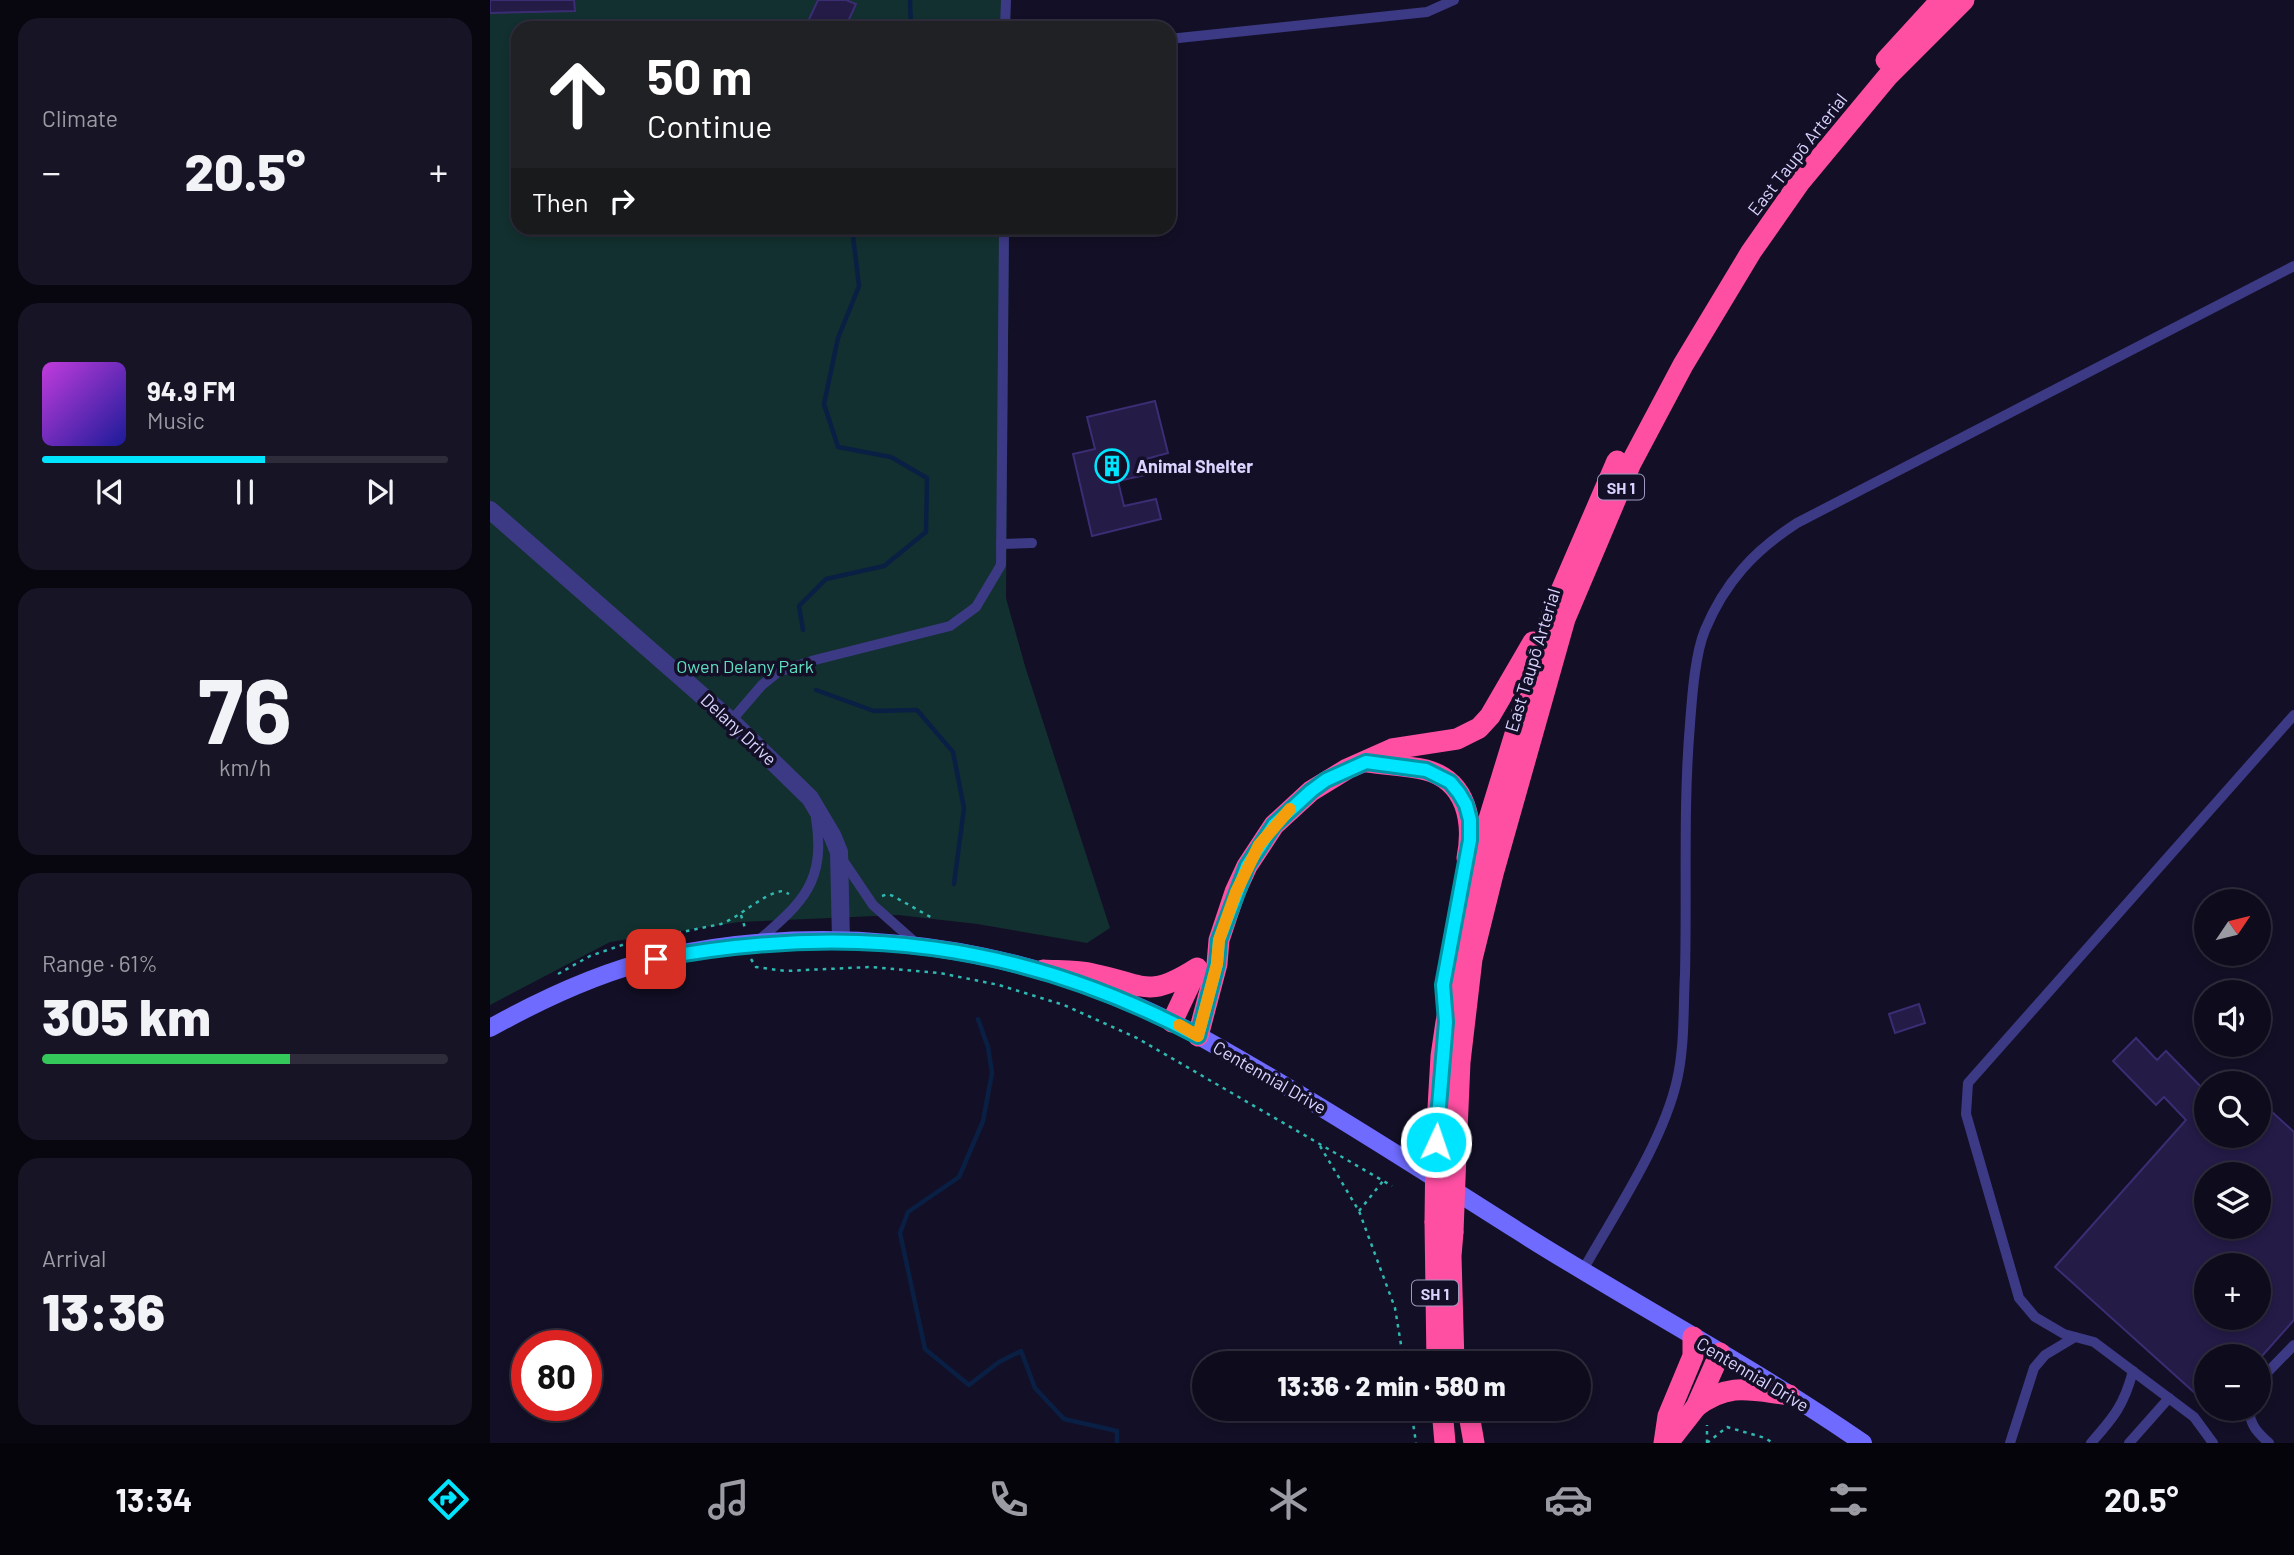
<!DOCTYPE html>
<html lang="en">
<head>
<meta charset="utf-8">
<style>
	body { margin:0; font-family:Barlow,sans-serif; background:#171425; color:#f1f3f6; height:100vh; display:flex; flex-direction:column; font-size:26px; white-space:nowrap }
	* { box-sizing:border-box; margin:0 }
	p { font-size:23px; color:#9b9ba3 }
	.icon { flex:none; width:38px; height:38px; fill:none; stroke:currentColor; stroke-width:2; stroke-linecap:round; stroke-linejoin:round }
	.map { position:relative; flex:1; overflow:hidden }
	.drawer { display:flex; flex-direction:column; gap:18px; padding:18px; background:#08060f; width:490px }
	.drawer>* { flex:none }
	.top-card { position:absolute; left:21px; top:21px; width:665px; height:214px; border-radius:21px; box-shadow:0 4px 10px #0003,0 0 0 2px #2e2b3b; background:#202124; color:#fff; overflow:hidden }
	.needle { width:46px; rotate:55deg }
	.controls { position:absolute; left:1704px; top:889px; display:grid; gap:14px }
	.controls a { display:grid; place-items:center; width:77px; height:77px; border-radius:50%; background:#0e0b1c; box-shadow:0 4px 10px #0003,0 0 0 2px #2e2b3b; font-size:35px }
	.speed { position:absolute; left:21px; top:1330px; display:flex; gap:14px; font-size:35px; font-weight:700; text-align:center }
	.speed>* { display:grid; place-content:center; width:91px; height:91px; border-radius:50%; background:#0e0b1c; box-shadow:0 4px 10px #0003,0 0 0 2px #2e2b3b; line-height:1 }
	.speed .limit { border:10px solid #d22; background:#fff; color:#111 }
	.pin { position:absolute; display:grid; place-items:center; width:60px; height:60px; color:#fff; margin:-30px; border-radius:14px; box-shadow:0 4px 10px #0006 }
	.me { position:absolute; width:77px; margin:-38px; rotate:3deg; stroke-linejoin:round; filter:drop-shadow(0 0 5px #0008) }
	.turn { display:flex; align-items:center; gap:24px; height:147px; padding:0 21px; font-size:32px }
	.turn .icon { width:91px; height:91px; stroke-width:2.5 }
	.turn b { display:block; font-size:49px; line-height:60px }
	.then { display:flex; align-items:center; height:66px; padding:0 21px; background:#0003; gap:14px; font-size:26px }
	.big { font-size:52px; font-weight:800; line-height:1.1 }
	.drawer .widget { flex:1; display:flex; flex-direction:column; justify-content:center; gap:10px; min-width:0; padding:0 24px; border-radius:21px; background:#171425 }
	.drawer .dial { align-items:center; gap:0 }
	.dial b { font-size:91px; line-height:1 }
	.song { display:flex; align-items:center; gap:21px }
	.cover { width:84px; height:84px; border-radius:10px; background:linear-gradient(135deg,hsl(290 70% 55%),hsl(240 70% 35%)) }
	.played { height:7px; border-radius:4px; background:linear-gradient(90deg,#00e5ff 55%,#2e2b3b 55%) }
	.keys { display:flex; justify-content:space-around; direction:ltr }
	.heat { display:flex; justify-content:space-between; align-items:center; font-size:38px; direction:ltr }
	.charge { height:10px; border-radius:5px; background:linear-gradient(90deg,#34c759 61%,#2e2b3b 0) }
	.trip { position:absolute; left:702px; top:1351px; width:399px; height:70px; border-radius:35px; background:#0e0b1c; box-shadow:0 4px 10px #0003,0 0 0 2px #2e2b3b; font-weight:800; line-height:70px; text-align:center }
	.menu { display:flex; height:112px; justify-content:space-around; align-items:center; background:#06040b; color:#9b9ba3 }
	.menu .icon { width:49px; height:49px }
	.menu .selected { color:#00e5ff }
	.menu b { font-size:32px; color:#f1f3f6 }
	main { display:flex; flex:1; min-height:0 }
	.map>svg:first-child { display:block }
</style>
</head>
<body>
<main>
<section class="drawer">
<div class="widget"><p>Climate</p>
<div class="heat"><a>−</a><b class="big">20.5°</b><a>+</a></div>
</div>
<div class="widget">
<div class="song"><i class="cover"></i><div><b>94.9 FM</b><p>Music</p></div></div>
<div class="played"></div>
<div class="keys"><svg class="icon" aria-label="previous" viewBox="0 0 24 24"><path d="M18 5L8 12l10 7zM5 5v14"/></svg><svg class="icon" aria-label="pause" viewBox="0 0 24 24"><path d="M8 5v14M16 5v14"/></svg><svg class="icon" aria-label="next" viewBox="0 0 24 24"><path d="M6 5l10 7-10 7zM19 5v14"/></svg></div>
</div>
<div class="widget dial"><b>76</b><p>km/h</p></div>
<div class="widget"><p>Range · 61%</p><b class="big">305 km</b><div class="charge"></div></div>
<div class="widget"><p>Arrival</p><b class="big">13:36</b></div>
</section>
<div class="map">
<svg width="1804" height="1443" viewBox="0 0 1804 1443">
	<rect width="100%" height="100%" fill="#130f26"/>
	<path fill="#12302f" d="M0 0H519V28H28V228H519L516 598 535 666 620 928 597 943 487 924 408 915 249 922 120 942 0 1005Z"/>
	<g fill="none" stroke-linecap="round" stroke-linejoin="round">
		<g stroke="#0a1f44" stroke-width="4.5">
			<path d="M420 0 421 28"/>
			<path d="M313 630 309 606 336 579 394 566 436 532 437 478 401 457 348 447 334 404 348 338 369 286 362 228"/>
			<path d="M326 690 384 711 427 710 463 752 474 808 464 884"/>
			<path d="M488 1019 498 1047 502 1073 493 1121 469 1177 418 1212 410 1233 435 1349 479 1385 509 1362 531 1351 545 1388 574 1419 627 1431V1443"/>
		</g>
	</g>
	<g fill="#241b47" stroke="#3b2d73" stroke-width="2" fill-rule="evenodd">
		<path d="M0 0H84L85 11 0 13Z"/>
		<path d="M328 0H356L366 4 355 28H315Z"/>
		<path d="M665 401 678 453 656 459 660 474 628 481 634 506 666 499 671 519 602 536 583 454 605 449 597 417Z"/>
		<path d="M1429 1004 1435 1023 1405 1033 1399 1014Z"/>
		<path d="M1646 1038 1667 1060 1676 1051 1717 1093V1136H1769V1100L1804 1132V1320L1772 1356H1717V1404L1565 1267 1696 1120 1674 1097 1666 1105 1623 1061ZM1717 1174H1769V1227H1717ZM1717 1265H1769V1318H1717Z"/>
	</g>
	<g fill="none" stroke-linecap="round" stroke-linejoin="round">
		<g stroke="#2fb8b0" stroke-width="2.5" stroke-dasharray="3.5 5" stroke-linecap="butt">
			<path d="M392 896 398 894 403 896 444 919"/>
			<path d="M251 915 255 928"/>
			<path d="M261 959 266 967 295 971 380 967 450 973 509 985 574 1005 647 1038 902 1186"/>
			<path d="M68 974 100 956 138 943 231 924C252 916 273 893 293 891L299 894"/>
			<path d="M830 1146 869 1211 905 1308 914 1363"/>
			<path d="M869 1211 893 1181"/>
			<path d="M921 1409 926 1443"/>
			<path d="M1217 1443 1237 1427 1275 1438 1283 1443"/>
			<path d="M1217 1443V1425"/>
		</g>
		<g stroke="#3d3a85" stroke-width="10">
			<path d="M515 28 516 0"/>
			<path d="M679 39 937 12 964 0"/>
			<path d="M511 544 542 543"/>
			<path d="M241 721 272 685 288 672 325 660 460 626 486 607 511 565 514 228"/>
			<path d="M352 859 383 905 427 944"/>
			<path d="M268 941C313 902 336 882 326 818"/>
			<path d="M1093 1270C1125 1213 1173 1142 1187 1080 1195 1045 1193 1009 1195 974 1197 890 1193 807 1200 724 1202 697 1205 654 1215 630 1235 582 1264 551 1307 523L1804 266"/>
			<path d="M1769 1381 1804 1345"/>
			<path d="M1759 1409C1760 1425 1767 1432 1779 1443"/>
			<path d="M1520 1443 1544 1368 1555 1355 1585 1337"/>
			<path d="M1601 1443C1624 1417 1634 1405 1643 1371"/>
			<path d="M1639 1443 1679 1398"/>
			<path d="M1723 1443 1704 1417 1604 1342 1574 1334 1545 1317 1529 1298 1476 1114 1478 1083 1804 715"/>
		</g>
		<path stroke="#3d3a85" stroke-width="18" d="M0 510 241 721 320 798 342 835 349 852 351 940"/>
		<path stroke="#6f6bff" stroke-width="18" d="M0 1028C52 999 110 972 169 958 322 924 489 939 633 1000 683 1020 729 1047 775 1074 861 1124 944 1178 1028 1231 1142 1303 1262 1366 1373 1443"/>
		<g stroke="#ff4fa3" stroke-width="21">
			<path d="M1396 60 1451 0"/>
			<path d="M876 762C895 765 916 765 936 770 977 781 984 822 977 858"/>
			<path d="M553 970C569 971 587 970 603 974 654 984 657 1000 707 968"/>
			<path d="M682 1022 707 969"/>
			<path d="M708 1036 727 964 729 940 745 892 757 866 784 825 821 791 857 769 902 749 967 739 989 728 1000 716 1043 642"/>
			<path d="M946 1142 951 1056 956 1022 994 835 1064 607 1127 461"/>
			<path d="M966 1153 970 1062 982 959 1003 874 1075 619 1141 463 1193 365 1261 252 1310 182 1398 76 1474 0"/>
			<path d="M945 1222 947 1363"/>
			<path d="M963 1232 961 1256 964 1363"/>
			<path d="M1206 1407C1239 1382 1260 1390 1299 1395"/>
			<path d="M952 1409 955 1443"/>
			<path d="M978 1409 984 1443"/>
			<path d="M1174 1443 1178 1416 1203 1356V1337"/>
			<path d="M1178 1443 1206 1407 1230 1353"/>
		</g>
		<g stroke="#ff4fa3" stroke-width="21">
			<path d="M945 1222 946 1142"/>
			<path d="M963 1232 966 1153"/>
		</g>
	</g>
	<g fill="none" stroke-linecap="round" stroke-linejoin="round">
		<defs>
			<path id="route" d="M166 959C361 922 532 942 708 1036L727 964 729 940 757 866 784 825 821 791 836 780 876 762 936 770 960 782 969 793 976 805 980 820V840L953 985 956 1022 946 1142"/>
		</defs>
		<use href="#route" stroke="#0095a6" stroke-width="18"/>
		<use href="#route" stroke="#00e5ff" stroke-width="12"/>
		<path stroke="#f59e0b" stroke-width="12" d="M689 1025 708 1036 727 964 729 940 746 892 769 845 800 809"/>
	</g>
	<defs>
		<symbol id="building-ring" viewBox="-11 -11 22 22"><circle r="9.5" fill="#130f26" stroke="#00e5ff" stroke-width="1.5"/><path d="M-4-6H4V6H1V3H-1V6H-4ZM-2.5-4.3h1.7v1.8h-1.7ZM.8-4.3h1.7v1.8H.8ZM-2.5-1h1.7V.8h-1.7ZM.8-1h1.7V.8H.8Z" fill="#00e5ff"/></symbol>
	</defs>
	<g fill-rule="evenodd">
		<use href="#building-ring" x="603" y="447" width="38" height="38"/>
	</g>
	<g text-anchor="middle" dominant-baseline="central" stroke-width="7" stroke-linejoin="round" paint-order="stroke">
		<g fill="#130f26" stroke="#9e99be" stroke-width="2">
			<rect x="1108" y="474.5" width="46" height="25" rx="5"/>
			<rect x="922" y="1280.5" width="46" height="25" rx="5"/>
		</g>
		<g font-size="16" font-weight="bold" fill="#d9d4ff">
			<text x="1131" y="487">SH 1</text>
			<text x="945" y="1293">SH 1</text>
		</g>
		<g font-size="18" fill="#d9d4ff" stroke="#130f26">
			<text transform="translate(1307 154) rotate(-52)">East Taupō Arterial</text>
			<text transform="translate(1042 660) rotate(-73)">East Taupō Arterial</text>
			<text transform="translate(249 729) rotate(43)">Delany Drive</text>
			<text transform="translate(780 1077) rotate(30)">Centennial Drive</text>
			<text transform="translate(1263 1374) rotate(31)">Centennial Drive</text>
		</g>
		<g font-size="18" font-weight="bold" fill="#d9d4ff" stroke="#130f26" text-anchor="start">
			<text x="646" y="466">Animal Shelter</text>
		</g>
		<g font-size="18" fill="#5fe0c0" stroke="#130f26">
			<text x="255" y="666">Owen Delany Park</text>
		</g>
	</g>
</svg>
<div class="controls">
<a><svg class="needle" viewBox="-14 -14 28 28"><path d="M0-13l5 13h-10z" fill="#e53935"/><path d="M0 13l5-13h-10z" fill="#9b9ba3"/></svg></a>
<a><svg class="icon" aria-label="sound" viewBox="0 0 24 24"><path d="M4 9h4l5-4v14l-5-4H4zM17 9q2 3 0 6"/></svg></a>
<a><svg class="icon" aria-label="search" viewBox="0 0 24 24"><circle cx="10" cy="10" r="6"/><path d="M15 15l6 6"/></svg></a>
<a><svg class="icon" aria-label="layers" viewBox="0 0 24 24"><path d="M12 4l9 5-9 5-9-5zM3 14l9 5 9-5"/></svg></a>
<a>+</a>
<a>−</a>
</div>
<div class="speed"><div class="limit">80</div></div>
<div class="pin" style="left:166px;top:959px;background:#d93025"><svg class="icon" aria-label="arrive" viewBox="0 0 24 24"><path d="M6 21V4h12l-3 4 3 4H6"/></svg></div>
<svg class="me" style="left:946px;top:1142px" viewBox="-20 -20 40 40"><circle r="17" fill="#00e5ff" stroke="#fff" stroke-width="3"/><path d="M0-11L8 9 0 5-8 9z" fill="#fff"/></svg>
<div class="trip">13:36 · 2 min · 580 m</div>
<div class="top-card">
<div class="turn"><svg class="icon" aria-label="ahead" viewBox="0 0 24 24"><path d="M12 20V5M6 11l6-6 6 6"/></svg><div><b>50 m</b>Continue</div></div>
<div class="then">Then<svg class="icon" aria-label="right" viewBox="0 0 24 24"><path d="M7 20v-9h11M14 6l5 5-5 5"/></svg></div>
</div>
</div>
</main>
<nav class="menu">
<b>13:34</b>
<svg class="icon selected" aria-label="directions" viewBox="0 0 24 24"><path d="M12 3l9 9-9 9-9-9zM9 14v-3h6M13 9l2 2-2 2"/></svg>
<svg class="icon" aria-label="music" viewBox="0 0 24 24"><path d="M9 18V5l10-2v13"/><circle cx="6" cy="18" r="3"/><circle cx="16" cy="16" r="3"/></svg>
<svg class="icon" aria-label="phone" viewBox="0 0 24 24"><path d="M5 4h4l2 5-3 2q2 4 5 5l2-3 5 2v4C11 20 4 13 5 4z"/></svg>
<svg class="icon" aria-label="climate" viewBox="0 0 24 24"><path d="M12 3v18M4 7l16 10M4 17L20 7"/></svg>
<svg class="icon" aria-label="car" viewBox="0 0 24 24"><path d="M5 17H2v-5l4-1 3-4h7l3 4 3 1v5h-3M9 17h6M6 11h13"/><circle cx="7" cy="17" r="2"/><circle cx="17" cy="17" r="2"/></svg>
<svg class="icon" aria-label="filters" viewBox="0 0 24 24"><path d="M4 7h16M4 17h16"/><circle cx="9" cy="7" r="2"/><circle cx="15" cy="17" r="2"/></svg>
<b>20.5°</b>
</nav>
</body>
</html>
